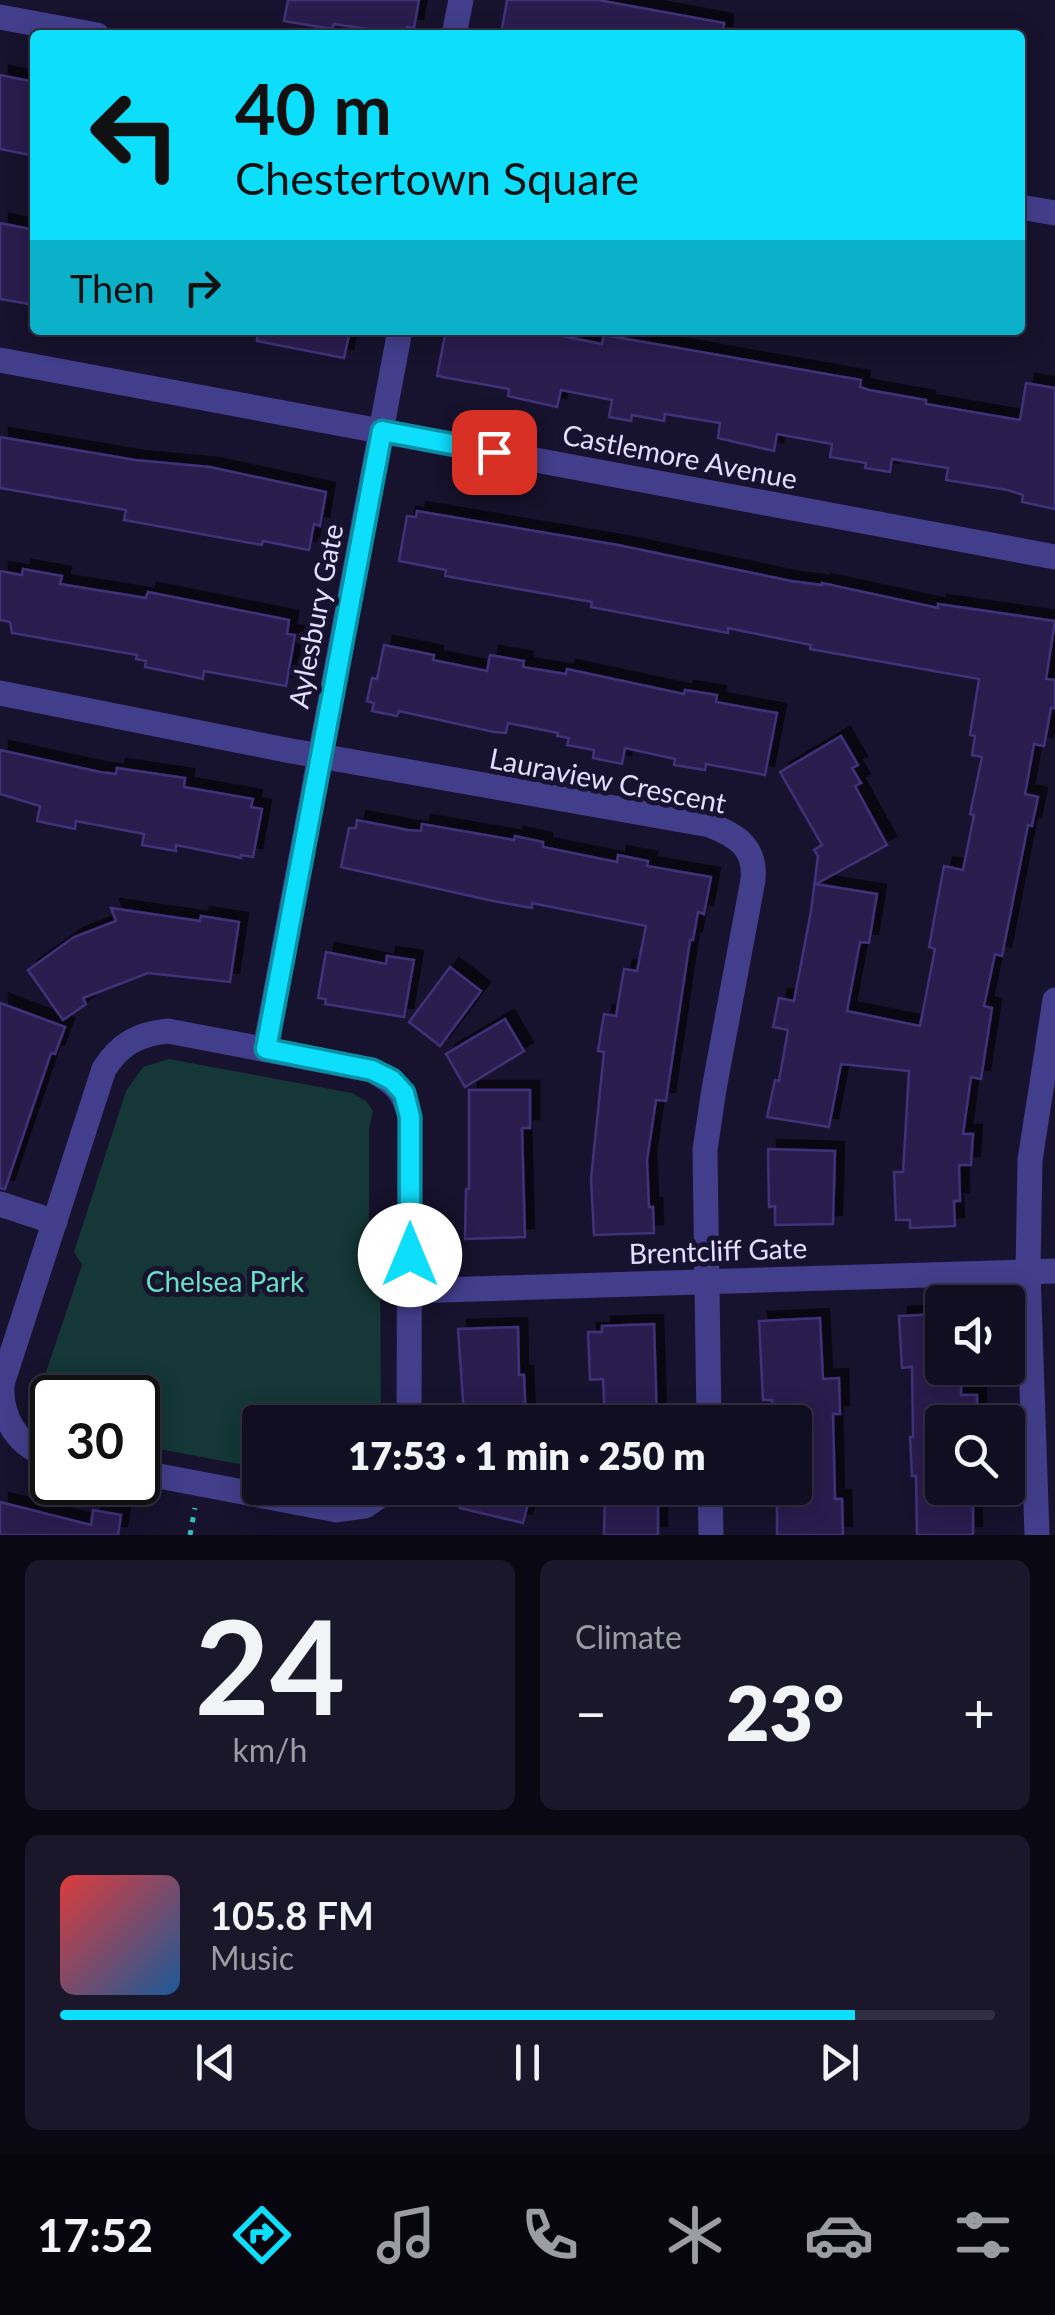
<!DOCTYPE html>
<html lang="en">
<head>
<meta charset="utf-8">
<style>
	body { margin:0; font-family:Lato,sans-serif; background:#1a172a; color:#f1f3f6; height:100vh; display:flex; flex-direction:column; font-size:38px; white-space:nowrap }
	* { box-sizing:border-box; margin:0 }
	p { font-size:32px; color:#9c9ca5 }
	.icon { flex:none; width:55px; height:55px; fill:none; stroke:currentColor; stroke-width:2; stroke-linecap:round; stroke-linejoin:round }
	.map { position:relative; height:1535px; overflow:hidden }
	.panel { display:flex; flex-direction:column; gap:25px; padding:25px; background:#090813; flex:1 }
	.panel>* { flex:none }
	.banner { position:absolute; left:30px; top:30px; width:995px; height:305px; border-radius:10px; box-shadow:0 5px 25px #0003,0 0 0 2px #302e40; background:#0ddefc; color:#111; overflow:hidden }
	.controls { position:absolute; left:925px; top:1285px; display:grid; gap:20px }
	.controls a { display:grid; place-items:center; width:100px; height:100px; border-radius:10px; background:#110e22; box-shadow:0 5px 25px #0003,0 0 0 2px #302e40; font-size:50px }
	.speed { position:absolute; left:30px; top:1375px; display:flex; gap:20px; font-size:50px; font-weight:700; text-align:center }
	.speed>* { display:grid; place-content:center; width:130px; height:130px; border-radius:50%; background:#110e22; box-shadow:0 5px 25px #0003,0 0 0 2px #302e40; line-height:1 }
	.speed .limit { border:5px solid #111; border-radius:15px; background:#fff; color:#111 }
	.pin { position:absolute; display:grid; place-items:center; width:85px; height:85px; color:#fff; margin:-42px; border-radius:20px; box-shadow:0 5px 15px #0006 }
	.me { position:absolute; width:110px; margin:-55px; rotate:0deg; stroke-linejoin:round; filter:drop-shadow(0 0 8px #0008) }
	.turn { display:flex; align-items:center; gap:35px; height:210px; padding:0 40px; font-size:45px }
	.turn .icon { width:130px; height:130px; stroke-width:2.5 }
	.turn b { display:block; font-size:70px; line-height:85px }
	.then { display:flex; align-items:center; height:95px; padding:0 40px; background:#0003; gap:20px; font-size:38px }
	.big { font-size:75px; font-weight:800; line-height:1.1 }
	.panel .tile { flex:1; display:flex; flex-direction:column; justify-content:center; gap:15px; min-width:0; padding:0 35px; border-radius:15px; background:#1a172a }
	.panel .dial { align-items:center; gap:0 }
	.dial b { font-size:130px; line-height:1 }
	.song { display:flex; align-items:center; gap:30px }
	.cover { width:120px; height:120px; border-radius:15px; background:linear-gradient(135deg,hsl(0 70% 55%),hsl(210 70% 35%)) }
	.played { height:10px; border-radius:5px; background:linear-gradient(90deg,#0ddefc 85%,#302e40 85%) }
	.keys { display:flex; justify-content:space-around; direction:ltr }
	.heat { display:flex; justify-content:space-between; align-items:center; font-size:55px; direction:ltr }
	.panel .tiles { flex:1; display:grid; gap:25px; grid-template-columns:1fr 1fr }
	.tile:last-child { grid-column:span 2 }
	.trip { position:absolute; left:242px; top:1405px; width:570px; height:100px; border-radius:10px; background:#110e22; box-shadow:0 5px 25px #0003,0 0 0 2px #302e40; font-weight:800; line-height:100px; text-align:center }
	.dock { display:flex; height:160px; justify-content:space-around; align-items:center; background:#07060e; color:#9c9ca5 }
	.dock .icon { width:70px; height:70px }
	.dock .current { color:#0ddefc }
	.dock b { font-size:45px; color:#f1f3f6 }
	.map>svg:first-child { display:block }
</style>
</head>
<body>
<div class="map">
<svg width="1055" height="1535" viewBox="0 0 1055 1535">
	<defs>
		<filter id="shadow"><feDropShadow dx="9" dy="-9" stdDeviation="0" flood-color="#0009"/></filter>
	</defs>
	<rect width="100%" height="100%" fill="#17122d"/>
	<path fill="#153737" d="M169 1059 352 1093 366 1101 373 1111 369 1129V1259L380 1265 381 1422H260V1468L138 1445V1398H52V1426L35 1405 82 1265 74 1252 126 1091 143 1067Z"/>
	<g fill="#291e4e" stroke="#413179" stroke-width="2.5" filter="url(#shadow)">
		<path d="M288 0H419L414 28 407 27 406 35 334 24 332 29 284 21Z"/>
		<path d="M507 0H598L724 23 723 35H501Z"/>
		<path d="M0 75 35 82V156L0 149Z"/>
		<path d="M0 223 35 230V305L0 299Z"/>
		<path d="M258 330H350L344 358 257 341Z"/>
		<path d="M446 330H533L602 344 604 335 861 380 860 387 869 390 926 400V404L1020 420 1026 383 1055 388V509L1022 502 1023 495 1008 490 946 480 948 468 892 459 890 472 865 468 866 463 830 457 832 444 777 434 774 451 718 438 720 423 665 414 664 421 632 415 631 421 609 417 612 400 561 390 557 407 508 396 509 389 437 376Z"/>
		<path d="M0 437 135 460 210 467 326 492 320 526 314 524 309 550 263 541 262 545 124 520 126 510 0 488Z"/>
		<path d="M417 511 618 545 791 581 822 585V583L938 608V604L1055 621 1046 679 1055 680V708H1051L1044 746 1034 744 1025 794 1038 797 1032 826 1028 825 1002 956 995 954 984 1006 992 1008 981 1079 971 1077 963 1134H973L971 1165H959L960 1201H954L955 1226 910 1228V1220H896L894 1172H903L909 1071 841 1064 829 1127 767 1117 775 1080 779 1081 788 1030 773 1027 779 998 794 1001 811 911 818 856 814 850 822 845 780 772 841 736 858 765 852 768 861 783 855 786 887 845 816 884 877 894 869 943 860 942 847 1011 920 1026 935 949 929 947 944 866 963 870 974 815 970 814 982 757 972 755 975 736 970 735 979 679 810 649 811 645 728 628V633L591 607 592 602 445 576 446 570 399 561 407 516 416 517Z"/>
		<path d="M23 569 62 576 60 584 146 598 148 592 289 620 287 634 295 635 286 686 204 671 203 679 175 673 145 667 146 661 136 659 137 655 12 633 10 622 0 620V571L22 575Z"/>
		<path d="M384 645 434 655 433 660 487 671 490 655 524 661 523 667 566 674 567 669 684 694 685 690 717 695 716 702 777 713 765 775 706 764 705 770 674 765 675 759 625 748 622 764 593 758 594 750 567 745 569 738 557 736 558 733 508 723 506 733 494 732 399 711 397 716 372 711 374 703 367 701 372 678 377 679Z"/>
		<path d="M0 750 100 772 116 774 117 768 185 778 184 787 253 799 251 807 262 809 253 857 241 855V858L176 845V851L142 845 144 834 76 821 75 829 37 821 40 806 0 794Z"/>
		<path d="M357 820 408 830 421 831 422 824 514 840 515 836 543 842V847L617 862 618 855 648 861 647 866 711 877 704 914 698 912 693 940H690L666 1101 656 1100 647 1160 649 1207H653L654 1233 594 1235 591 1179 604 1052 598 1051 604 1014 616 1016 624 969 637 971 646 926 532 903V908L493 901 341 867 349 828H356Z"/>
		<path d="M111 908 200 921 201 916 239 922 230 982 148 973 83 998 86 1004 63 1020 28 970 74 937 116 921Z"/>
		<path d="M326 952 386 964 387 956 414 960 404 1017 325 1004 326 999 318 998Z"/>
		<path d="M450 967 481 991 440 1046 409 1022Z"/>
		<path d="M0 1003 65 1027 55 1054 51 1053 5 1189 0 1188Z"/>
		<path d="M505 1019 524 1051 465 1087 446 1054Z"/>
		<path d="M469 1090H530V1128H522L525 1237 465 1239 466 1189H469Z"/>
		<path d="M768 1149 835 1151 833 1224 775 1225V1206L769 1207Z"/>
		<path d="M942 1314V1376H961V1395H977V1422H942V1488H966V1493H973V1535H917L916 1476H912L910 1437H913L912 1367 902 1368 899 1316Z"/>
		<path d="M820 1318 823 1379 839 1378 840 1414H833L835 1499H842L843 1535H777V1488H795V1422H772V1400H763L759 1321Z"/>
		<path d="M654 1324 657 1422H605L603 1379 590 1380 588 1332H602V1326Z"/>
		<path d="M518 1327 519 1375H524L526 1422H473L474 1415H464L458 1329Z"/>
		<path d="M465 1488H532L523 1523 460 1508Z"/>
		<path d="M605 1488H658V1535H604Z"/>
		<path d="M0 1502 91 1525 93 1510 121 1515 118 1535H0Z"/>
	</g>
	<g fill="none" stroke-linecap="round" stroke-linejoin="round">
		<path stroke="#33beba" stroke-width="5" stroke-dasharray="5 8" stroke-linecap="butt" d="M190 1535 195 1508"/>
		<g stroke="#433e8b" stroke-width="25">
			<path d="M0 17 97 35"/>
			<path d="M454 35 461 0"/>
			<path d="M1020 207 1055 213"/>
			<path d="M0 360 1055 557"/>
			<path d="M0 693 286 750 710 825C738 836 756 848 753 880L714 1089 705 1150 709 1422"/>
			<path d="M265 1049 400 330"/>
			<path d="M0 1204 55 1222"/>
			<path d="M409 1291 1055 1271"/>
			<path d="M52 1455C18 1449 0 1417 2 1384L104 1069C120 1044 138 1034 168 1031L372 1070C395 1083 404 1091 410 1117L409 1422"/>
			<path d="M138 1472 337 1510 365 1506 391 1488"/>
			<path d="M710 1488 711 1535"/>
			<path d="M1037 1535 1028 1271 1030 1160 1055 1000"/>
		</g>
	</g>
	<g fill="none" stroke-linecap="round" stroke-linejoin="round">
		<defs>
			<path id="route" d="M410 1255V1117L404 1093 392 1080 372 1070 266 1049 382 431 494 452"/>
		</defs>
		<use href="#route" stroke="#0890a4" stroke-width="25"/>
		<use href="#route" stroke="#0ddefc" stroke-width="18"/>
	</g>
	<g text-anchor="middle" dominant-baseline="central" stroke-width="10" stroke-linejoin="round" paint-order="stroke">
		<g font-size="28" fill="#e3deff" stroke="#17122d">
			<text transform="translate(680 456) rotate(11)">Castlemore Avenue</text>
			<text transform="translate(315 616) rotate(-79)">Aylesbury Gate</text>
			<text transform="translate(608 780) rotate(11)">Lauraview Crescent</text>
			<text transform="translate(718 1250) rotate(-2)">Brentcliff Gate</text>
		</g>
		<g font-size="28" fill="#69e0c6" stroke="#17122d">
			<text x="225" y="1281">Chelsea Park</text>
		</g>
	</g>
</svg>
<div class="controls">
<a><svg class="icon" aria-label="sound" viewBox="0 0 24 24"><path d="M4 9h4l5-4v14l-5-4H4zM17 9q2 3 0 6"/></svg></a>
<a><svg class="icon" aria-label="search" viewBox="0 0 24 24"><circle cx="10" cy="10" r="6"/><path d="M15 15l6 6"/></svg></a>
</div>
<div class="speed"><div class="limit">30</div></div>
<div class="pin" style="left:494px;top:452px;background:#d93025"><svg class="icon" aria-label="arrive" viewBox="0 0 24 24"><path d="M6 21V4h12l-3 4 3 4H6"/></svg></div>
<svg class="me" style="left:410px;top:1255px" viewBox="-20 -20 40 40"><circle r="19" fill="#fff"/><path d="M0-13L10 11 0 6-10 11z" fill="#0ddefc"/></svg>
<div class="trip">17:53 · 1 min · 250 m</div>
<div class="banner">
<div class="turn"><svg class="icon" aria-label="left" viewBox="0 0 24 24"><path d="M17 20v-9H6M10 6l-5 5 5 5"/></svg><div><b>40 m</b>Chestertown Square</div></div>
<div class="then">Then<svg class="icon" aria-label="right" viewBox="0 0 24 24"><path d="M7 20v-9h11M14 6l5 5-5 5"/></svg></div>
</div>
</div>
<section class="panel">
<div class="tiles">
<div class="tile dial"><b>24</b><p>km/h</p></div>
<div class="tile"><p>Climate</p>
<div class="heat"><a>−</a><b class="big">23°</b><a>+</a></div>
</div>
<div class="tile">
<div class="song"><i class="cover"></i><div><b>105.8 FM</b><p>Music</p></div></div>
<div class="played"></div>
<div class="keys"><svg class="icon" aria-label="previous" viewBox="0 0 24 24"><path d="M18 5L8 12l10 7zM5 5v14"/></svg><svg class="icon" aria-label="pause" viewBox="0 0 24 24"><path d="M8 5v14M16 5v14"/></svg><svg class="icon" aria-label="next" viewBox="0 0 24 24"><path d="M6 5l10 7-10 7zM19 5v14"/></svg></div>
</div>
</div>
</section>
<nav class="dock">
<b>17:52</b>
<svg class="icon current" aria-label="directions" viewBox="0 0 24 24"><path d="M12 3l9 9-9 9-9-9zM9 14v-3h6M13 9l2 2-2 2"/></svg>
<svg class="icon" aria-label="music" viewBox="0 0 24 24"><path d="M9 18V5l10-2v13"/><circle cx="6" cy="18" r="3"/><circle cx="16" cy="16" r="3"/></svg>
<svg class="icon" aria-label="phone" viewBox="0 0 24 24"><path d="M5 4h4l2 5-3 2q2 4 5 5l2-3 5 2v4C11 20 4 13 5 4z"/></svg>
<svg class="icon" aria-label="climate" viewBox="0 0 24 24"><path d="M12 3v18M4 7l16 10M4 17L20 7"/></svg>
<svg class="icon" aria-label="car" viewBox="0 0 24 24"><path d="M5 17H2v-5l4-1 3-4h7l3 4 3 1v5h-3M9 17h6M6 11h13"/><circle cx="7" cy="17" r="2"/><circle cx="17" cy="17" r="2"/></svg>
<svg class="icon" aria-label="filters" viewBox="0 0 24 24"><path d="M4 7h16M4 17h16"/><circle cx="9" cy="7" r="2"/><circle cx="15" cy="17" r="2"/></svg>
</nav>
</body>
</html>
